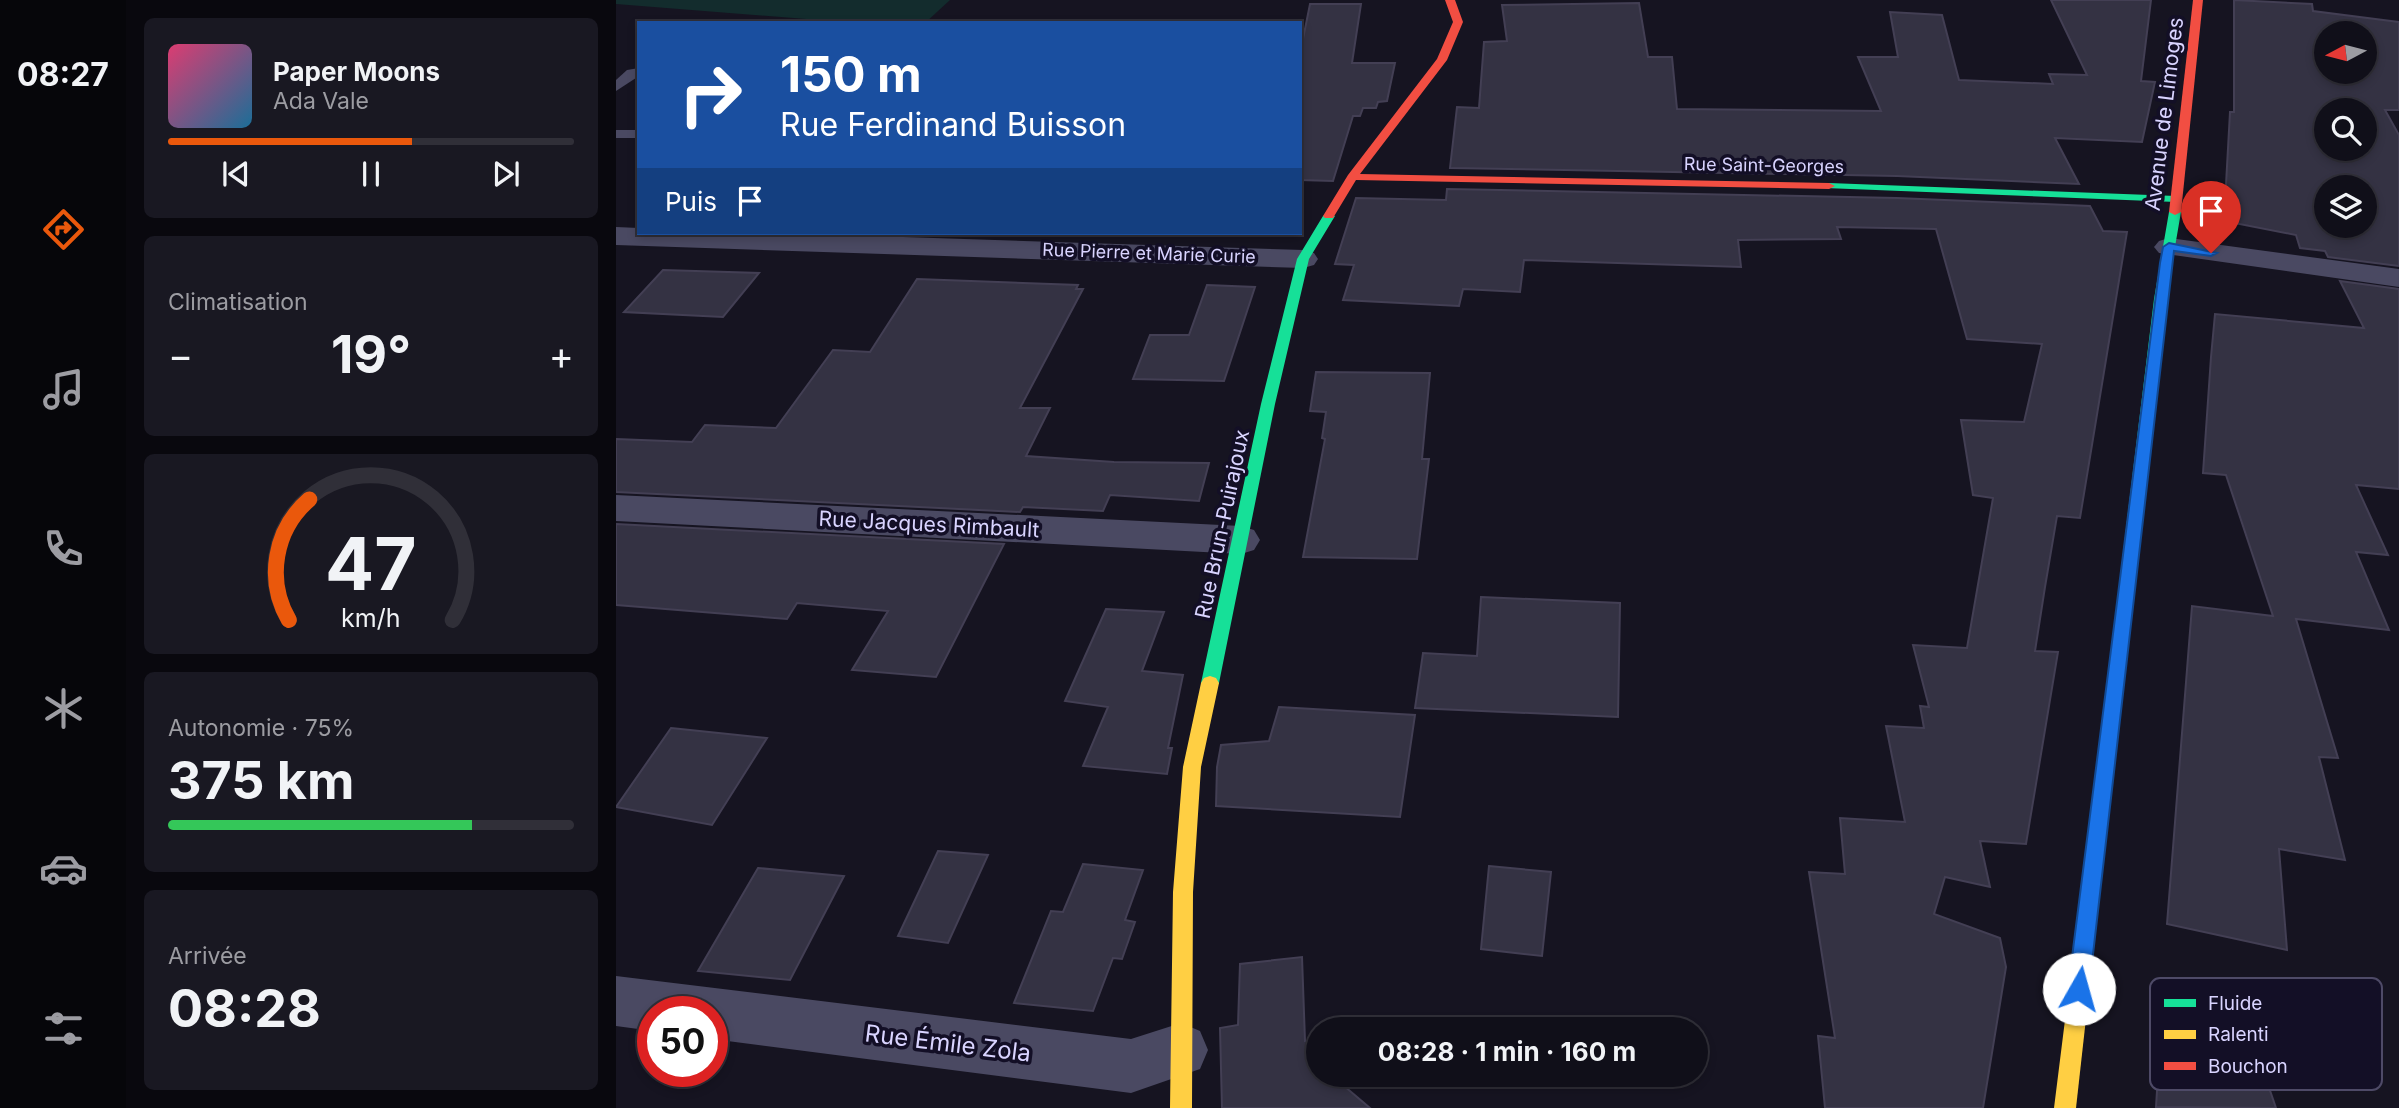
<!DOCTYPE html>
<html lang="fr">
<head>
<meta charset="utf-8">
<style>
	body { margin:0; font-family:Inter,sans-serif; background:#191822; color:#f1f3f6; height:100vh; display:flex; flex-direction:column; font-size:26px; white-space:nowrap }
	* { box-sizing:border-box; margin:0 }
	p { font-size:23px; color:#9c9ca2 }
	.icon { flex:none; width:38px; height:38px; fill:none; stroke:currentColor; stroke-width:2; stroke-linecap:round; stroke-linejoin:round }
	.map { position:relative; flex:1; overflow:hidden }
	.sheet { display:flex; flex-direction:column; gap:18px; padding:18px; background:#09080e; width:490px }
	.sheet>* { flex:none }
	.hud { position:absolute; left:21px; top:21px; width:665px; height:214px; border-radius:0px; box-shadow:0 4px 10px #0003,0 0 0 2px #302f38; background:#1a4fa0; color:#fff; overflow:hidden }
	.needle { width:46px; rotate:263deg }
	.fabs { position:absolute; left:1698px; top:21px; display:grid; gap:14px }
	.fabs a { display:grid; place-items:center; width:63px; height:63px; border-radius:50%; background:#100f19; box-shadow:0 4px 10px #0003,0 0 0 2px #302f38; font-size:35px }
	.speed { position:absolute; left:21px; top:996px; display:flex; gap:14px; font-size:35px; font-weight:700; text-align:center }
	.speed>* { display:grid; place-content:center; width:91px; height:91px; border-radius:50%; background:#100f19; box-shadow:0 4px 10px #0003,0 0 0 2px #302f38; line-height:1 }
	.speed .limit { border:10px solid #d22; background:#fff; color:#111 }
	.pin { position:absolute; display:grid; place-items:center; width:60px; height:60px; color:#fff; margin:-72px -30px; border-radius:50% 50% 50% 0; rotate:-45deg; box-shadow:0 0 7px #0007 }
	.pin .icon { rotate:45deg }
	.me { position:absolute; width:77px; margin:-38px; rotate:7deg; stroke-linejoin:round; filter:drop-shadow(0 0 5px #0008) }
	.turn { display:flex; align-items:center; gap:24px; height:147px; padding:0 28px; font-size:32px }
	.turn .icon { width:91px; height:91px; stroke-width:2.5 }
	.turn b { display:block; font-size:49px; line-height:60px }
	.then { display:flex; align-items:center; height:66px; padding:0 28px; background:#0003; gap:14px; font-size:26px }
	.big { font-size:52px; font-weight:700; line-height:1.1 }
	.sheet .card { flex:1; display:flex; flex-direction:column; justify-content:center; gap:10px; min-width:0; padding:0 24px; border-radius:10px; background:#191822 }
	.sheet .dial { align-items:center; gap:0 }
	.dial svg { height:182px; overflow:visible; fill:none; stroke:#302f38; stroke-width:7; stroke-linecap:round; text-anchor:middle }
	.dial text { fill:#f1f3f6; stroke:none }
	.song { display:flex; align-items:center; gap:21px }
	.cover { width:84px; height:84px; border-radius:10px; background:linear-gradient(135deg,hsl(340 70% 55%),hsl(200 70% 35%)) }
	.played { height:7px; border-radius:4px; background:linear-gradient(90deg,#ea580c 60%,#302f38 60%) }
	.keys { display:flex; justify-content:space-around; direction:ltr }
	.heat { display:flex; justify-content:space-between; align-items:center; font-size:38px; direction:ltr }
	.charge { height:10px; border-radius:5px; background:linear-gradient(90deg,#34c759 75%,#302f38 0) }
	.trip { position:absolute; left:690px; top:1017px; width:402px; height:70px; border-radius:35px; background:#100f19; box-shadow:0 4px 10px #0003,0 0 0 2px #302f38; font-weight:700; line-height:70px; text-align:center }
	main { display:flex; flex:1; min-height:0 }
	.menu { display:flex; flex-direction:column; width:126px; justify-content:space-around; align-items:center; background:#06060a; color:#9c9ca2 }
	.menu .icon { width:49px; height:49px }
	.menu .active { color:#ea580c }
	.menu b { font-size:32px; color:#f1f3f6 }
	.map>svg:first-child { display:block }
</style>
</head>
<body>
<main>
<nav class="menu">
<b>08:27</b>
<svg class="icon active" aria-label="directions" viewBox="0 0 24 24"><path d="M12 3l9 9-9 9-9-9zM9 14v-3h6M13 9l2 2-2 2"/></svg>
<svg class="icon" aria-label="music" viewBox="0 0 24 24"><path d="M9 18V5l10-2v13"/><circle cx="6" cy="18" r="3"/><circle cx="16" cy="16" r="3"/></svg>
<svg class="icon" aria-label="phone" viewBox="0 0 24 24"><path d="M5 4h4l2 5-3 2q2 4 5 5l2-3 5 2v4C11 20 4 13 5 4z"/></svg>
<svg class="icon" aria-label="climate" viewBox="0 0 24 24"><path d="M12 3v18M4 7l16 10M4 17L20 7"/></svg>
<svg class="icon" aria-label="car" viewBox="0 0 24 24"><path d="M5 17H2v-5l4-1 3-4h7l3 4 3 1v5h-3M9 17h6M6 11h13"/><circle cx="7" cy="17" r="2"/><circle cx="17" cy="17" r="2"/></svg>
<svg class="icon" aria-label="filters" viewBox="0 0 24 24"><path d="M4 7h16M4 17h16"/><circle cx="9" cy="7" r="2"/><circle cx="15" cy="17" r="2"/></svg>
</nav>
<section class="sheet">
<div class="card">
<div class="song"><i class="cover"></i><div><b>Paper Moons</b><p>Ada Vale</p></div></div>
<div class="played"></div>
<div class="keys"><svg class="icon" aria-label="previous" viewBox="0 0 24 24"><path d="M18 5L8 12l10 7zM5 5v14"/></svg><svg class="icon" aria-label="pause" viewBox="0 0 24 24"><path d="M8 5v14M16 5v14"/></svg><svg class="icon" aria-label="next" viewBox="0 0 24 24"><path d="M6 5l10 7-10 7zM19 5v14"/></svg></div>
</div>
<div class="card"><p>Climatisation</p>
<div class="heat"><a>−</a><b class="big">19°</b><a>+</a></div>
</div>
<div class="card dial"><svg viewBox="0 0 100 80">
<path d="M14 69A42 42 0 1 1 86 69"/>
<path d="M14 69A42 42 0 0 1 23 16" stroke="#ea580c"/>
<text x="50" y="56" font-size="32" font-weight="700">47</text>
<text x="50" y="72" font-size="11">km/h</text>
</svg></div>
<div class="card"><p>Autonomie · 75%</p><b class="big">375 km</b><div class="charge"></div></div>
<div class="card"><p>Arrivée</p><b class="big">08:28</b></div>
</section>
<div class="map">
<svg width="1783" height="1108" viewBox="0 0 1783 1108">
	<rect width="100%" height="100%" fill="#161421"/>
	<path fill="#132c2d" d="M0 0H334L309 23H241L0 4Z"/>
	<g fill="#343243" stroke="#433f54" stroke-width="2" fill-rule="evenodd">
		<path d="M1435 0H1535L1525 81 1539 82 1526 142 1439 138 1463 184 1281 176 834 168 841 107 863 108 868 42 891 41 886 5 1023 3 1032 57H1056L1061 109 1265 111 1242 57H1282L1274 12 1326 15 1343 80 1437 84 1433 74 1471 75Z"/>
		<path d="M1618 0 1696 4 1697 11 1783 22V110H1769L1783 135V266L1712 257 1709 251 1684 248 1680 235 1608 221 1614 112H1618ZM1710 33H1748V72H1710ZM1710 110H1748V149H1710ZM1710 187H1748V226H1710Z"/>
		<path d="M694 4H745L736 63H779L771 101 762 102 760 108H747L744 116H737L717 181 684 180V54Z"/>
		<path d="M831 189 1281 198 1474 206 1487 231 1511 232 1464 518 1441 516 1429 587 1419 651 1442 652 1410 844 1364 841 1374 887 1329 877 1318 914 1384 938 1390 967 1367 1108H1209L1202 1036 1219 1038 1193 872 1229 874 1224 818 1289 822 1270 726 1308 728 1304 706 1313 707 1297 645 1351 648 1377 498 1357 495 1345 420 1408 422 1426 344 1351 339 1320 229 1221 227 1225 239 1122 240 1125 267 908 260 904 292 847 289 843 306 727 300 738 265 719 264 740 198 830 200Z"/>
		<path d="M47 270 143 273 107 317 8 312Z"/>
		<path d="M301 279 462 285 460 289H467L404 408H434L410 456 498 462 593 463 583 501 494 495 487 511 407 507 404 512 0 492V439L76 442 89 425 160 428 217 350 254 352Z"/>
		<path d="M1724 281 1783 289V489L1740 485 1772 555 1740 552 1773 630 1680 619 1722 758 1703 757 1729 860 1663 849 1671 950 1551 924 1576 606 1657 616 1610 475 1587 473 1595 357 1599 314 1748 328Z"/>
		<path d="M591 285 639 287 608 381 517 379 534 335H573Z"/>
		<path d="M700 372 814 373 806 459H813L801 559 687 557 709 439 706 438 710 412 694 411Z"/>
		<path d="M0 524 388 544 320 677 236 670 272 611 181 603 171 619 0 605Z"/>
		<path d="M865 597 1004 603 1002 717 799 708 807 653 861 656Z"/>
		<path d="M490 609 548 612 526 671 567 675 552 748H556L551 774 467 766 492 707 449 701Z"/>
		<path d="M663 707 799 715 784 817 600 806 601 767 605 745 653 741Z"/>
		<path d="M55 728 151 738 96 825 0 807Z"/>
		<path d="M322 851 372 855 332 943 282 936Z"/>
		<path d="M467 864 527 870 509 920 519 922 506 959 497 958 477 1011 398 1003 435 911 447 912Z"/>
		<path d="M873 866 935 872 926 956 865 949Z"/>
		<path d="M142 868 228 876 174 980 82 971Z"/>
		<path d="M686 957 689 1041H693V1057L702 1064V1074H714L754 1108H606L604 1028 622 1025 624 964Z"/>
		<path d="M1547 996 1742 1065 1740 1076 1647 1070 1660 1108 1540 1107Z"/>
	</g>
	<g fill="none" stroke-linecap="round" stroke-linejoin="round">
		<g fill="#4a4962" fill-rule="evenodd">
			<path d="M23 68V76L0 91V80L11 70Z"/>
			<rect x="0" y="130" width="23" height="8"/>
		</g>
		<g fill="#4a4962" fill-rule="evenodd">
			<path d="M0 227 23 228V233H165L687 250 698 253 702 259 698 265 687 268 0 245Z"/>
			<path d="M1553 238 1783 269V287L1543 253 1538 247 1543 241Z"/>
			<path d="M0 495 625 526 638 530 644 540 638 550 625 554 0 521Z"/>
			<path d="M0 976 515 1039 565 1023 584 1031 592 1050 584 1069 515 1093 96 1039V1012H37V1031L0 1026Z"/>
		</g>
		<g fill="#16e098" fill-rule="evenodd">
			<path d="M1213 183 1560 196 1566 199 1560 202 1209 188V184Z"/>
			<path d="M1559 209 1565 212 1550 299 1511 651 1509 656H1497L1495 651 1538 299 1553 212Z"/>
			<path d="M713 213 719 216 693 259 659 404 603 683 600 688 594 690 588 688 585 683 645 404 681 259 707 216Z"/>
		</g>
		<g fill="#ffcf43" fill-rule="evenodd">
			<path d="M1503 644 1509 646 1511 651 1460 1108H1438L1495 651 1497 646Z"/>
			<path d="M594 676 600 678 603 683 585 767 577 892 576 1108H554L557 892 567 767 585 683 588 678Z"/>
		</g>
		<g fill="#f24e42" fill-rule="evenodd">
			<path d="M829 0H839L847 22 831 60 744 174 1213 183 1219 186 1213 189 740 180 717 218H709L707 216 732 175 821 59 837 22Z"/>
			<path d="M1577 0H1587L1565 212 1559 215 1553 212Z"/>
		</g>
	</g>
	<path fill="#1a73e8" stroke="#114b97" stroke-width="2" d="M1553 243 1601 253 1595 256 1558 251 1473 989 1470 996 1463 999 1455 996 1452 989 1544 263 1547 247Z"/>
	<g text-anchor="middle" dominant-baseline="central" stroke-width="7" stroke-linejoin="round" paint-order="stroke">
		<g font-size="18" fill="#d9d4ff" stroke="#130f26">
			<text transform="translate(1148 165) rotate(1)">Rue Saint-Georges</text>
			<text transform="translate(533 253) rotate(2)">Rue Pierre et Marie Curie</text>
		</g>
		<g font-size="21" fill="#d9d4ff" stroke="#130f26">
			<text transform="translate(1548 114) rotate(-83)">Avenue de Limoges</text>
			<text transform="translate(313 524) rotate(3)">Rue Jacques Rimbault</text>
			<text transform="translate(606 524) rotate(-78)">Rue Brun-Puirajoux</text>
		</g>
		<g font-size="24" fill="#d9d4ff" stroke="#130f26">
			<text transform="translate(332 1043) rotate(7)">Rue Émile Zola</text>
		</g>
	</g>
	<rect x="1534" y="978" width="232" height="112" rx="10" fill="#130f26" stroke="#4e4a67" stroke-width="2"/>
	<rect x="1548" y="999" width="32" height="8" fill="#16e098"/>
	<rect x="1548" y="1030" width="32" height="9" fill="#ffcf43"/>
	<rect x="1548" y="1062" width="32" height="8" fill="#f24e42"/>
	<g font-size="19" fill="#d9d4ff">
		<text x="1592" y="1010">Fluide</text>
		<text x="1592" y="1041">Ralenti</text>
		<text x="1592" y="1073">Bouchon</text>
	</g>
</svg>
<div class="fabs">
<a><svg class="needle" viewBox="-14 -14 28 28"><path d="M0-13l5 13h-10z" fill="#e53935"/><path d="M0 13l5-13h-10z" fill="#9c9ca2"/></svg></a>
<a><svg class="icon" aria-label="search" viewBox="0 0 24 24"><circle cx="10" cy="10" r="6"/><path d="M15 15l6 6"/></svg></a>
<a><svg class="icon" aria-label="layers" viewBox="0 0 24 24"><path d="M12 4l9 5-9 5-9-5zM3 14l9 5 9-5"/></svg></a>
</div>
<div class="speed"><div class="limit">50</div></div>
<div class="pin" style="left:1595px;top:253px;background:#d93025"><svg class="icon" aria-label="arrive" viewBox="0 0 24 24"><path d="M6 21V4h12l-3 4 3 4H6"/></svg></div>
<svg class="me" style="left:1463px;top:989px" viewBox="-20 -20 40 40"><circle r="19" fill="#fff"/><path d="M0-13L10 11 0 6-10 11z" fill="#1a73e8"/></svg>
<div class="trip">08:28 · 1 min · 160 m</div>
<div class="hud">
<div class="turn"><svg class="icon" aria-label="right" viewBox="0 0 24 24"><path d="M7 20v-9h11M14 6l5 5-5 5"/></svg><div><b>150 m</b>Rue Ferdinand Buisson</div></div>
<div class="then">Puis<svg class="icon" aria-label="arrive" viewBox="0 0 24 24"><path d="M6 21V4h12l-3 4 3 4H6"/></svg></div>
</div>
</div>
</main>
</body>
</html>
